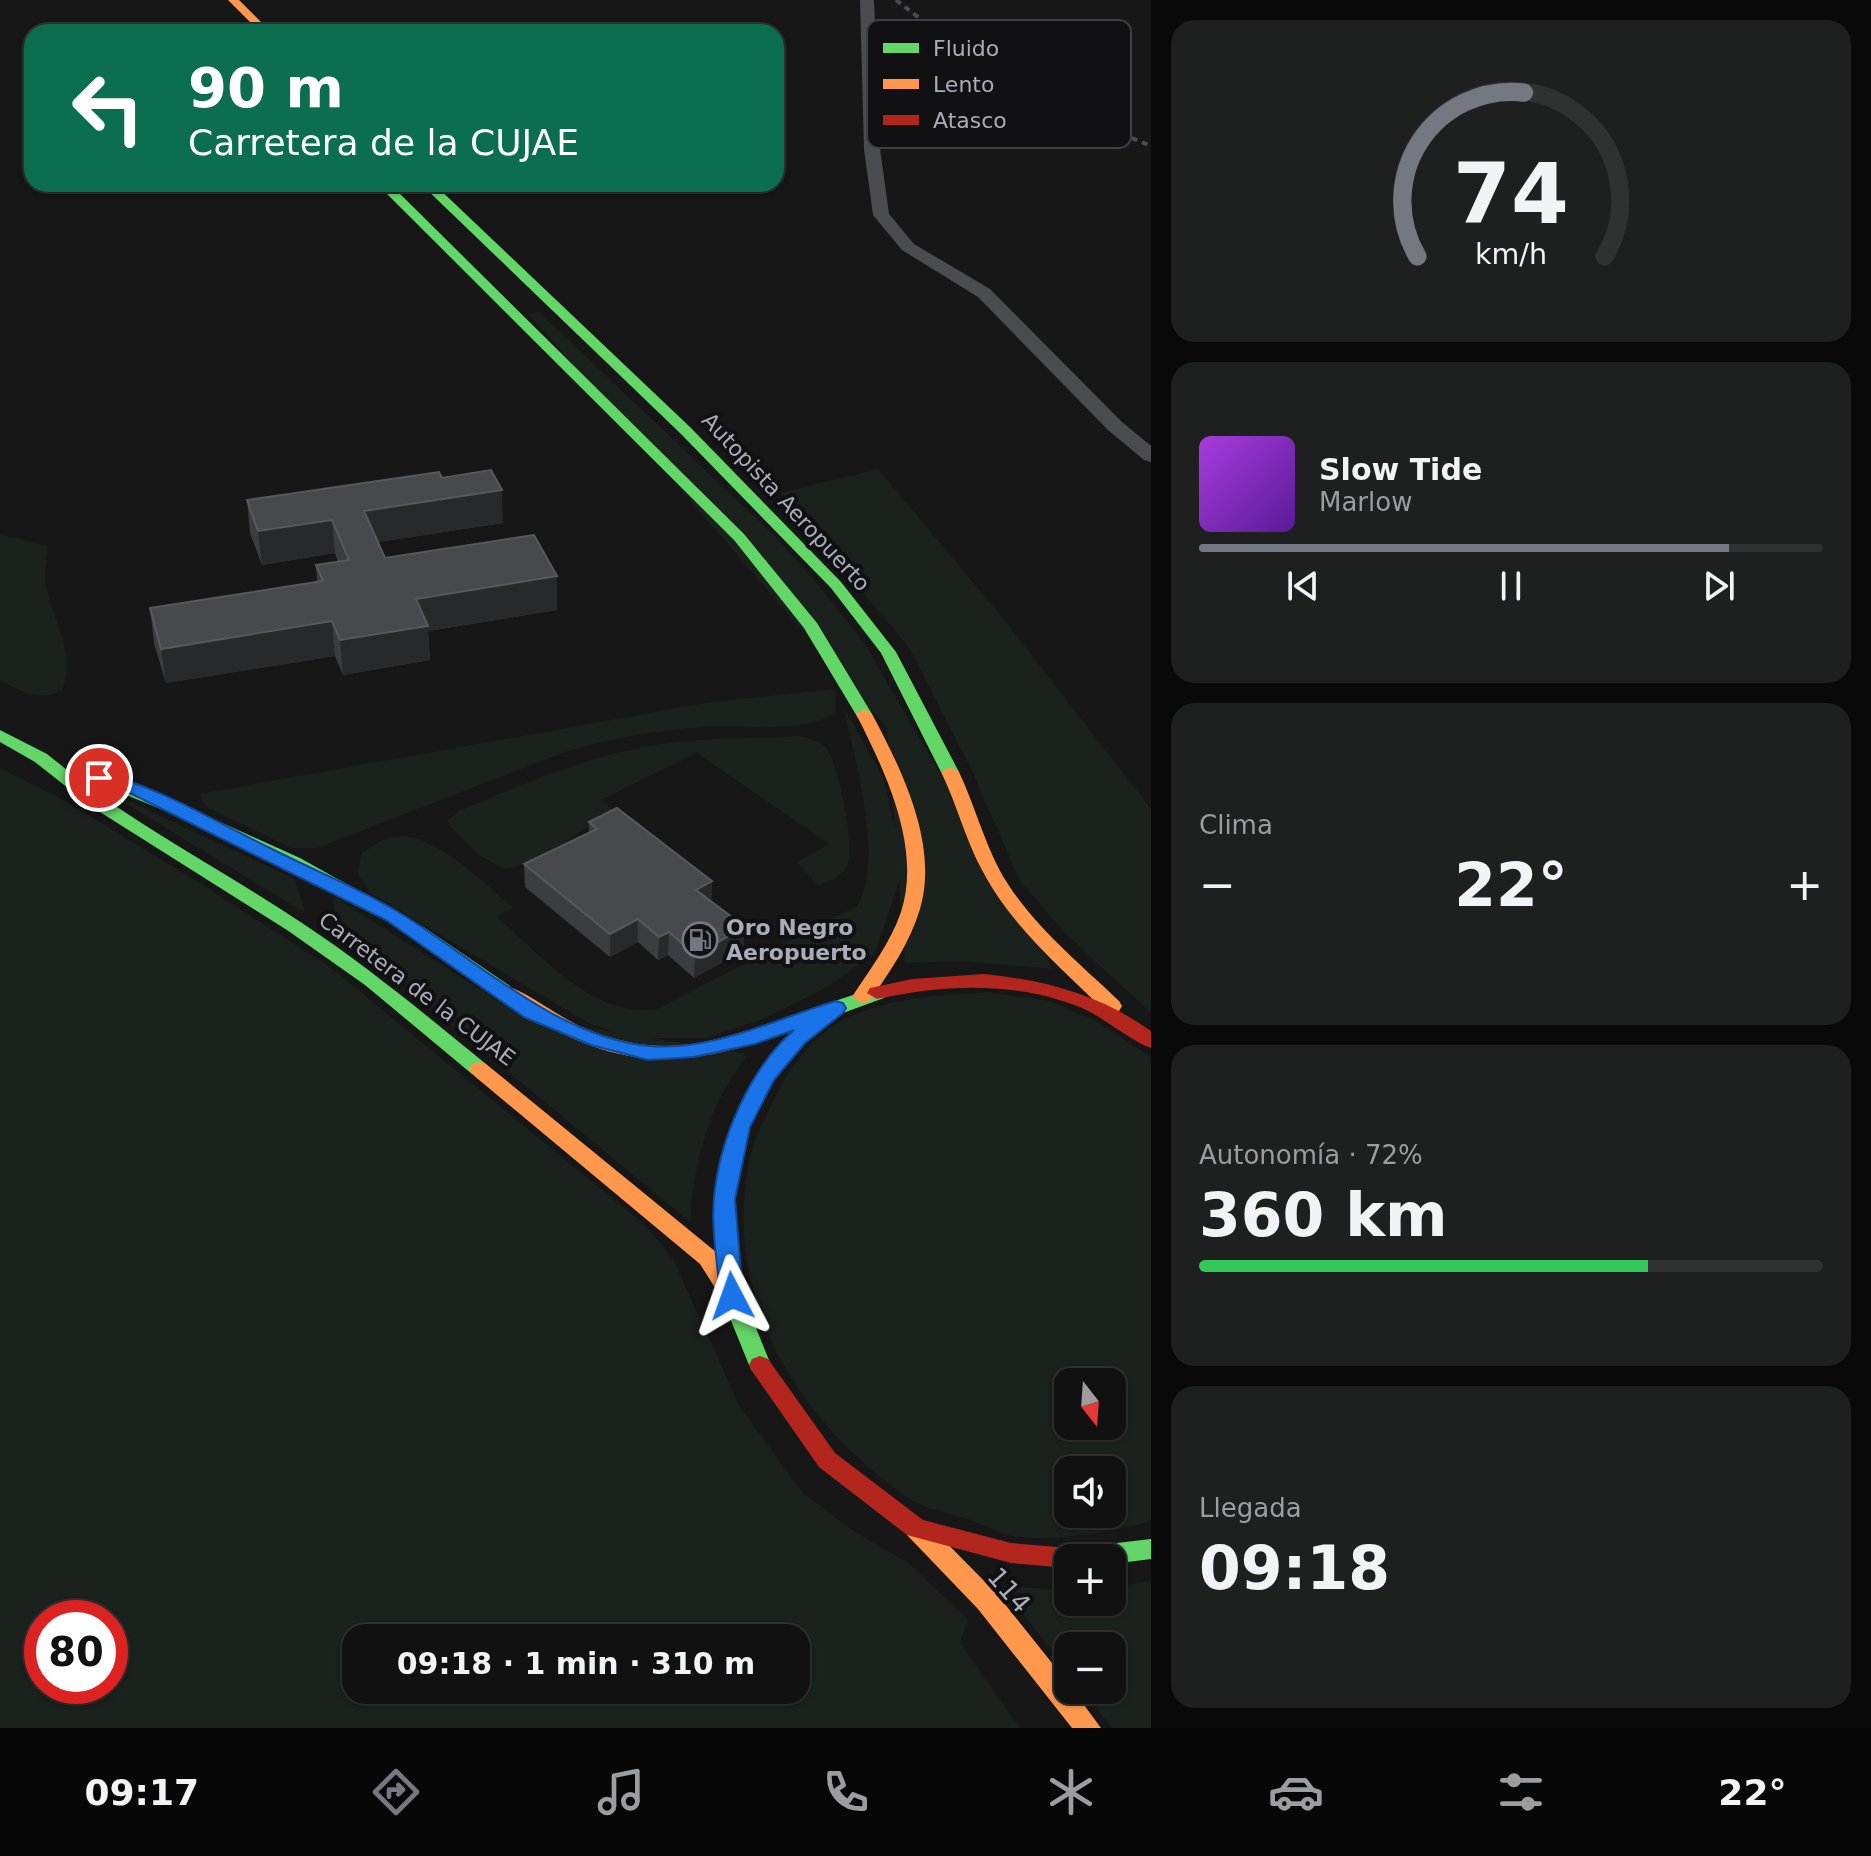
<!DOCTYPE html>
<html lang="es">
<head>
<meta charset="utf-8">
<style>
	body { margin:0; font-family:"DejaVu Sans",sans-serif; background:#1e1f1f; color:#f1f3f6; height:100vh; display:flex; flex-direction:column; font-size:30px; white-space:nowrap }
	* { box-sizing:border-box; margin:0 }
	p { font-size:26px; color:#9c9d9f }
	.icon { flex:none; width:44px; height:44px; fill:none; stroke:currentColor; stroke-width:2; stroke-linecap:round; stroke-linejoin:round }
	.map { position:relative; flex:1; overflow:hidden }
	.panel { display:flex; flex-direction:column; gap:20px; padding:20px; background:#090909; width:720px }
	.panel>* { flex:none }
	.guide { position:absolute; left:24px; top:24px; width:760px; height:168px; border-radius:24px; box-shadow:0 2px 6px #0004,0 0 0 2px #303131; background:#0b6e4f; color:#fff; overflow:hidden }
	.needle { width:52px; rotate:163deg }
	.buttons { position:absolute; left:1054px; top:1368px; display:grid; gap:16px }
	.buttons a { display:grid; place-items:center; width:72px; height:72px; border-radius:16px; background:#111; box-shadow:0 2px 6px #0004,0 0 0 2px #303131; font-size:40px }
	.speed { position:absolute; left:24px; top:1600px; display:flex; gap:16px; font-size:40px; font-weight:700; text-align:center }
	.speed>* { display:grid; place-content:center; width:104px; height:104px; border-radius:50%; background:#111; box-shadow:0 2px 6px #0004,0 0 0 2px #303131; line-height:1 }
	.speed .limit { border:12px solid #d22; background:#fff; color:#111 }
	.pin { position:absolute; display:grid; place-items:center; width:68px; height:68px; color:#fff; margin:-34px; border:4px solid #fff; border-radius:50%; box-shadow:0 2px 8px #0007 }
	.me { position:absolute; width:88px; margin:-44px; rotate:356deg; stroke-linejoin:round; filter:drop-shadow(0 0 6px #0008) }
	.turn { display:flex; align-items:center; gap:28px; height:168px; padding:0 32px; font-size:36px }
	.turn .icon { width:104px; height:104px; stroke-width:2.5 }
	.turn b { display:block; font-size:56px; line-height:68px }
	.big { font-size:60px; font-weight:800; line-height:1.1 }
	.panel .tile { flex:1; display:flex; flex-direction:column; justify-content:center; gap:12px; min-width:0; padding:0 28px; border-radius:24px; background:#1e1f1f }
	.panel .dial { align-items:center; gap:0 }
	.dial svg { height:208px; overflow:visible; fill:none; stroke:#303131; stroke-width:7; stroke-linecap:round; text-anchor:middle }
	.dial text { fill:#f1f3f6; stroke:none }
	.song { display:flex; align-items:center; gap:24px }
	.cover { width:96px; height:96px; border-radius:12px; background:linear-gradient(135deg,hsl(280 70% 55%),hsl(270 70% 35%)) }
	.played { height:8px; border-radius:4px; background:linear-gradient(90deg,#757880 85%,#303131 85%) }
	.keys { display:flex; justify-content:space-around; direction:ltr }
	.heat { display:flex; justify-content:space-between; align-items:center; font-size:44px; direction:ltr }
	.charge { height:12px; border-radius:6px; background:linear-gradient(90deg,#34c759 72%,#303131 0) }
	.trip { position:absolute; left:342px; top:1624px; width:468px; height:80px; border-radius:24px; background:#111; box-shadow:0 2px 6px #0004,0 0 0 2px #303131; font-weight:800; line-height:80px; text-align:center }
	.tab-bar { display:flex; height:128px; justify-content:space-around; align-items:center; background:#070707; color:#9c9d9f }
	.tab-bar .icon { width:56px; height:56px }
	.tab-bar .active { color:#757880 }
	.tab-bar b { font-size:36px; color:#f1f3f6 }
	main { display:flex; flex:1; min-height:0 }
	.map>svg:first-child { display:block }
</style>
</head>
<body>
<main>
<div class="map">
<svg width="1151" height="1728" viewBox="0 0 1151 1728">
	<rect width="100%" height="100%" fill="#171717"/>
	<g fill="#1b211c" fill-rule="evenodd">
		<path d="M539 312 774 535 820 587 865 644 1053 969 961 961 905 963 887 728 529 314Z"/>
		<path d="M878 469 1007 623 1151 809V1013L1067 935 1020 881 973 773 910 649 780 493Z"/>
		<path d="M0 534 48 546C47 559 44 573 46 585 53 623 77 652 62 691 35 702 25 692 0 681Z"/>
		<path d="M836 689 835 713C800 735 746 724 706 727 658 730 611 738 565 752L317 848H291L205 806 199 794 711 702Z"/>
		<path d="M844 708 883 777 904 868 875 953 826 988 763 1019 705 1038H633L590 1024 370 893 358 874 361 854C373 845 386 836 402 836 438 837 487 885 513 908L497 917C542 955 593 1019 657 1009L857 906C885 859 854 760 844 708Z"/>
		<path d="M799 736C809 739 820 740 827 749 838 763 855 847 848 864 843 877 830 880 818 885L797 862 829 844 697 753 601 800 613 810 556 848 514 868 504 869 480 856 449 825 448 820 459 811C529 781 599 751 676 742 716 738 758 738 799 736Z"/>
		<path d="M0 768 60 798 200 883 330 967 645 1225 673 1259 740 1407 802 1492 852 1530 907 1562 968 1619 960 1643 1020 1728H0ZM42 1618H110V1686H42ZM356 1638H796V1690H356Z"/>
		<path d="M97 786 295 879 305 913Z"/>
		<path d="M333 896 524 1017 742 1053 746 1057C709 1105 694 1161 690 1222L421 1000 335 917Z"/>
		<path d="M989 992 1049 1001 1094 1020 1151 1057V1521C1114 1532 1058 1541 1019 1537 1002 1535 984 1525 968 1519 948 1513 921 1508 905 1496 794 1417 719 1292 751 1153 754 1140 762 1126 767 1114 784 1076 808 1037 847 1018 892 997 941 995 989 992ZM1068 1382H1112V1426H1068ZM1068 1470H1112V1514H1068Z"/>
		<path d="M1151 1581V1728H1112L1083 1690H1112V1646H1068V1671L1001 1586 1068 1590V1602H1112V1587Z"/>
	</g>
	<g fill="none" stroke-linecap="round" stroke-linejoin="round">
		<path fill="#4b4c50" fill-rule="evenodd" d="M860 0H874L880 149 889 214 914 244 990 289 1122 422 1151 446V462L1144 460 1108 430 978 297 902 250 873 215 864 149Z"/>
		<g fill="#63d668" fill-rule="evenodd">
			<path d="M377 184H390L744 534 817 623 872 714 870 718H858L804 628 734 540Z"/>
			<path d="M421 184H434L691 428 841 582 896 652 959 772 956 776 950 777 941 772 881 653 831 588 681 434Z"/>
			<path d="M0 730 47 754 67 770 69 765 75 764 169 799 300 858 425 928 510 986 513 991 510 996H496C454 967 414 937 370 911 275 856 174 812 71 774 144 830 226 872 302 923 367 966 426 1015 486 1064L489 1069 486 1074H472L365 985 287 930 92 807 35 762 0 742Z"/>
			<path d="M877 987 887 993 884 998 843 1013 805 1043 773 1081 750 1127 735 1199 743 1296 771 1365 768 1371 760 1374 752 1371 749 1365 721 1296 713 1199 730 1127 758 1072 791 1033 829 1003Z"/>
			<path d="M1151 1539V1559L1112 1564V1558H1068V1566L1062 1558 1065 1551 1074 1548Z"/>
		</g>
		<g fill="#ff974d" fill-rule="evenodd">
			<path d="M228 0H239L271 32H260Z"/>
			<path d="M864 709 872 714C902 770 939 845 920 909 910 943 889 973 869 1002L862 1003 852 997C870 969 890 944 901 912 922 847 885 771 856 714Z"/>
			<path d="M950 767 959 772C974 804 983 838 999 869 1027 921 1077 961 1119 1001L1122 1006 1119 1011H1105C1061 968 1011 926 982 870 965 839 957 804 941 772Z"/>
			<path d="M503 985C527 991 558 1017 584 1028 676 1067 728 1034 815 1009L822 1011 825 1016 822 1021C682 1072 625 1079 496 996L493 991Z"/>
			<path d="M479 1062 486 1064 716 1252 743 1296 740 1302 732 1304 724 1302 700 1264 472 1074 469 1069 472 1064Z"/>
			<path d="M916 1518 925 1521 996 1593 1068 1683V1690H1073L1101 1728H1072L978 1609 907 1535 904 1528 907 1521Z"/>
		</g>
		<g fill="#b3261e" fill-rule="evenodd">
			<path d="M984 974C1046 980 1100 995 1151 1031V1048C1132 1042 1105 1018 1082 1008 1016 981 945 984 877 999L867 993 870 988 912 979Z"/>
			<path d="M760 1356 768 1359 835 1453 923 1520 1011 1543 1068 1548 1077 1551 1080 1558H1068V1568L1011 1563 907 1535 819 1467 752 1371 749 1365 752 1359Z"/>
		</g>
		<path stroke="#4b4c4f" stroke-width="4" stroke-dasharray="6 5" stroke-linecap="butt" d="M896 0 985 69 1050 104 1151 146"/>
	</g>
	<g fill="#3c3d40">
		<path d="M442 478 503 523 378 542 385 558 557 576V610L428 631 430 660 343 675 335 656 166 683 154 643 150 608 317 582 316 565 338 562 335 553 262 565 250 533 247 500Z"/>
		<path d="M589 822 712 881 711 902 743 951 694 978 668 955 658 960 638 942 610 957 525 887 524 864 589 833Z"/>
	</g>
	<g fill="#28292a">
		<path d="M502 490 503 523 367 544 364 511Z"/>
		<path d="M332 520 335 553 262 565 258 531Z"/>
		<path d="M557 576V610L428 631 430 660 343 675 340 640 416 599Z"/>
		<path d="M332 621 335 656 166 683 161 649Z"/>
		<path d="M712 881 711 904 696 890Z"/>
		<path d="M638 919V942L610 957V934Z"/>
		<path d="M745 927 743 951 694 978 695 955Z"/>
		<path d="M669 932 668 955 658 960 659 937Z"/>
	</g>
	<g fill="#48494d" stroke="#57595e" stroke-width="2">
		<path d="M491 470 502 490 364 511 385 558 534 535 557 576 416 599 428 626 340 640 332 621 161 649 150 608 323 581 316 565 349 560 332 520 258 531 247 500 439 472 442 478Z"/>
		<path d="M617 808 712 881 696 890 745 927 695 955 669 932 659 937 638 919 610 934 524 864 597 829 589 822Z"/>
	</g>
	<path fill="#1a73e8" stroke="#114b97" stroke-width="2" d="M99 772C159 787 214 821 270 848 313 870 359 888 400 913 474 958 558 1038 649 1046 715 1051 775 1019 836 1001L843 1003 846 1008 843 1013 805 1043 774 1080 750 1127 735 1199 743 1296 739 1302 732 1305 724 1302 720 1296C718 1265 711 1229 714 1198 719 1140 750 1068 794 1030L755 1044 694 1057 648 1060 591 1045 524 1017 386 920 132 794 92 781 90 778Z"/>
	<defs>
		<symbol id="fuel-ring" viewBox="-11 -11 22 22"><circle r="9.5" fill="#111113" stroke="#757880" stroke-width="1.5"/><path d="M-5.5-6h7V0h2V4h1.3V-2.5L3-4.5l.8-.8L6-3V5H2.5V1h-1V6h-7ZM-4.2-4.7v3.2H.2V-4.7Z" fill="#757880"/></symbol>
	</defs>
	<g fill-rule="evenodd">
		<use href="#fuel-ring" x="680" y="920" width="40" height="40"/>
	</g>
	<g text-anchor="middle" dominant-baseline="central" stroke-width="8" stroke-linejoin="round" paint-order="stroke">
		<g font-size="22" fill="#a8adb8" stroke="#111113">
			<text transform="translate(786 502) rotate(47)">Autopista Aeropuerto</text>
			<text transform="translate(417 989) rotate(37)">Carretera de la CUJAE</text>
		</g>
		<g font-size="22" font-weight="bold" fill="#a8adb8" stroke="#111113" text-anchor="start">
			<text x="726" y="927">Oro Negro<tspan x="726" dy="25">Aeropuerto</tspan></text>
		</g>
		<g font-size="26" fill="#a8adb8" stroke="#111113">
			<text transform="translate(1009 1590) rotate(49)">114</text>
		</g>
	</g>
	<rect x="867" y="20" width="264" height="128" rx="12" fill="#111113" stroke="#3e4045" stroke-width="2"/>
	<rect x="883" y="43" width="36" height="10" fill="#63d668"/>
	<rect x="883" y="79" width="36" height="10" fill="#ff974d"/>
	<rect x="883" y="115" width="36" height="10" fill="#b3261e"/>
	<g font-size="22" fill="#a8adb8">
		<text x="933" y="56">Fluido</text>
		<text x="933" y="92">Lento</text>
		<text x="933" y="128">Atasco</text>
	</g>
</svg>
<div class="buttons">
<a><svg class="needle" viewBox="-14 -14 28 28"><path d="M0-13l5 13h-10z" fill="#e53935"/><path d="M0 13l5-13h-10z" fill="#9c9d9f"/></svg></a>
<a><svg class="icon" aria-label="sound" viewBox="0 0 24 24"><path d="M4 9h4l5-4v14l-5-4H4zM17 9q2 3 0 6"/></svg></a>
<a>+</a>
<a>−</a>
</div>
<div class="speed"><div class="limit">80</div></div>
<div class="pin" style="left:99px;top:778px;background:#d93025"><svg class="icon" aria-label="arrive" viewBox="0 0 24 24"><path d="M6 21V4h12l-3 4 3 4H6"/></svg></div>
<svg class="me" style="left:732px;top:1296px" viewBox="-20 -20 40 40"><path d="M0-17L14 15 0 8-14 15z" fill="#1a73e8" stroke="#fff" stroke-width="4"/></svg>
<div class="trip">09:18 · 1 min · 310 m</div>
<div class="guide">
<div class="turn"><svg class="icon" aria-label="left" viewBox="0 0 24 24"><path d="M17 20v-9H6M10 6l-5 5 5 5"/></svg><div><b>90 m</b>Carretera de la CUJAE</div></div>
</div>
</div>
<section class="panel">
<div class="tile dial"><svg viewBox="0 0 100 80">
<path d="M14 69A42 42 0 1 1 86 69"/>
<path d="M14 69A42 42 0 0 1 55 6" stroke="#757880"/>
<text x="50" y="56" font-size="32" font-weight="700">74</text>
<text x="50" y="72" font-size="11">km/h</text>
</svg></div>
<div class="tile">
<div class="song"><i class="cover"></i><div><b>Slow Tide</b><p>Marlow</p></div></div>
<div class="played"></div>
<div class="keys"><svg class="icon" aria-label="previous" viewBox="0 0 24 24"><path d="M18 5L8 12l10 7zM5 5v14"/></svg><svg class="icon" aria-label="pause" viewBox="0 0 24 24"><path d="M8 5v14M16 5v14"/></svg><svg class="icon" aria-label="next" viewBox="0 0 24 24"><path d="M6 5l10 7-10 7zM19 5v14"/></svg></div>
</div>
<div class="tile"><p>Clima</p>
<div class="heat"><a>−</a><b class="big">22°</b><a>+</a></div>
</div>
<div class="tile"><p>Autonomía · 72%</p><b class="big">360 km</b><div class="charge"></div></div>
<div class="tile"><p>Llegada</p><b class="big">09:18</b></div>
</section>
</main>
<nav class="tab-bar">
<b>09:17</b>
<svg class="icon active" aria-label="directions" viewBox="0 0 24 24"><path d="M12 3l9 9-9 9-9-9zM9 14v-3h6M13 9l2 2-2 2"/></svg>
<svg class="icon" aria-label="music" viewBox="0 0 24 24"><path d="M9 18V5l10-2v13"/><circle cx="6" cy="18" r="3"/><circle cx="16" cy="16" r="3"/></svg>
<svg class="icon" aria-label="phone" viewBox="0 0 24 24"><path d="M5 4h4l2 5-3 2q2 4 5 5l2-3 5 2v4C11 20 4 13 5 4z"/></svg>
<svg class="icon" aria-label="climate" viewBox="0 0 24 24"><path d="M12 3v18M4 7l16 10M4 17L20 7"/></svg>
<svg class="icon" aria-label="car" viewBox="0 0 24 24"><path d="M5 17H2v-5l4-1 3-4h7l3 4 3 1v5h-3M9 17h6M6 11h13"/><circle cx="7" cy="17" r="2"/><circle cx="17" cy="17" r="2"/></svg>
<svg class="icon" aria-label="filters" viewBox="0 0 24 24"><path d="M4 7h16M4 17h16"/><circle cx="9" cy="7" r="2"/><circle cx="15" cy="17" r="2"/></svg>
<b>22°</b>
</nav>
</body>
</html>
